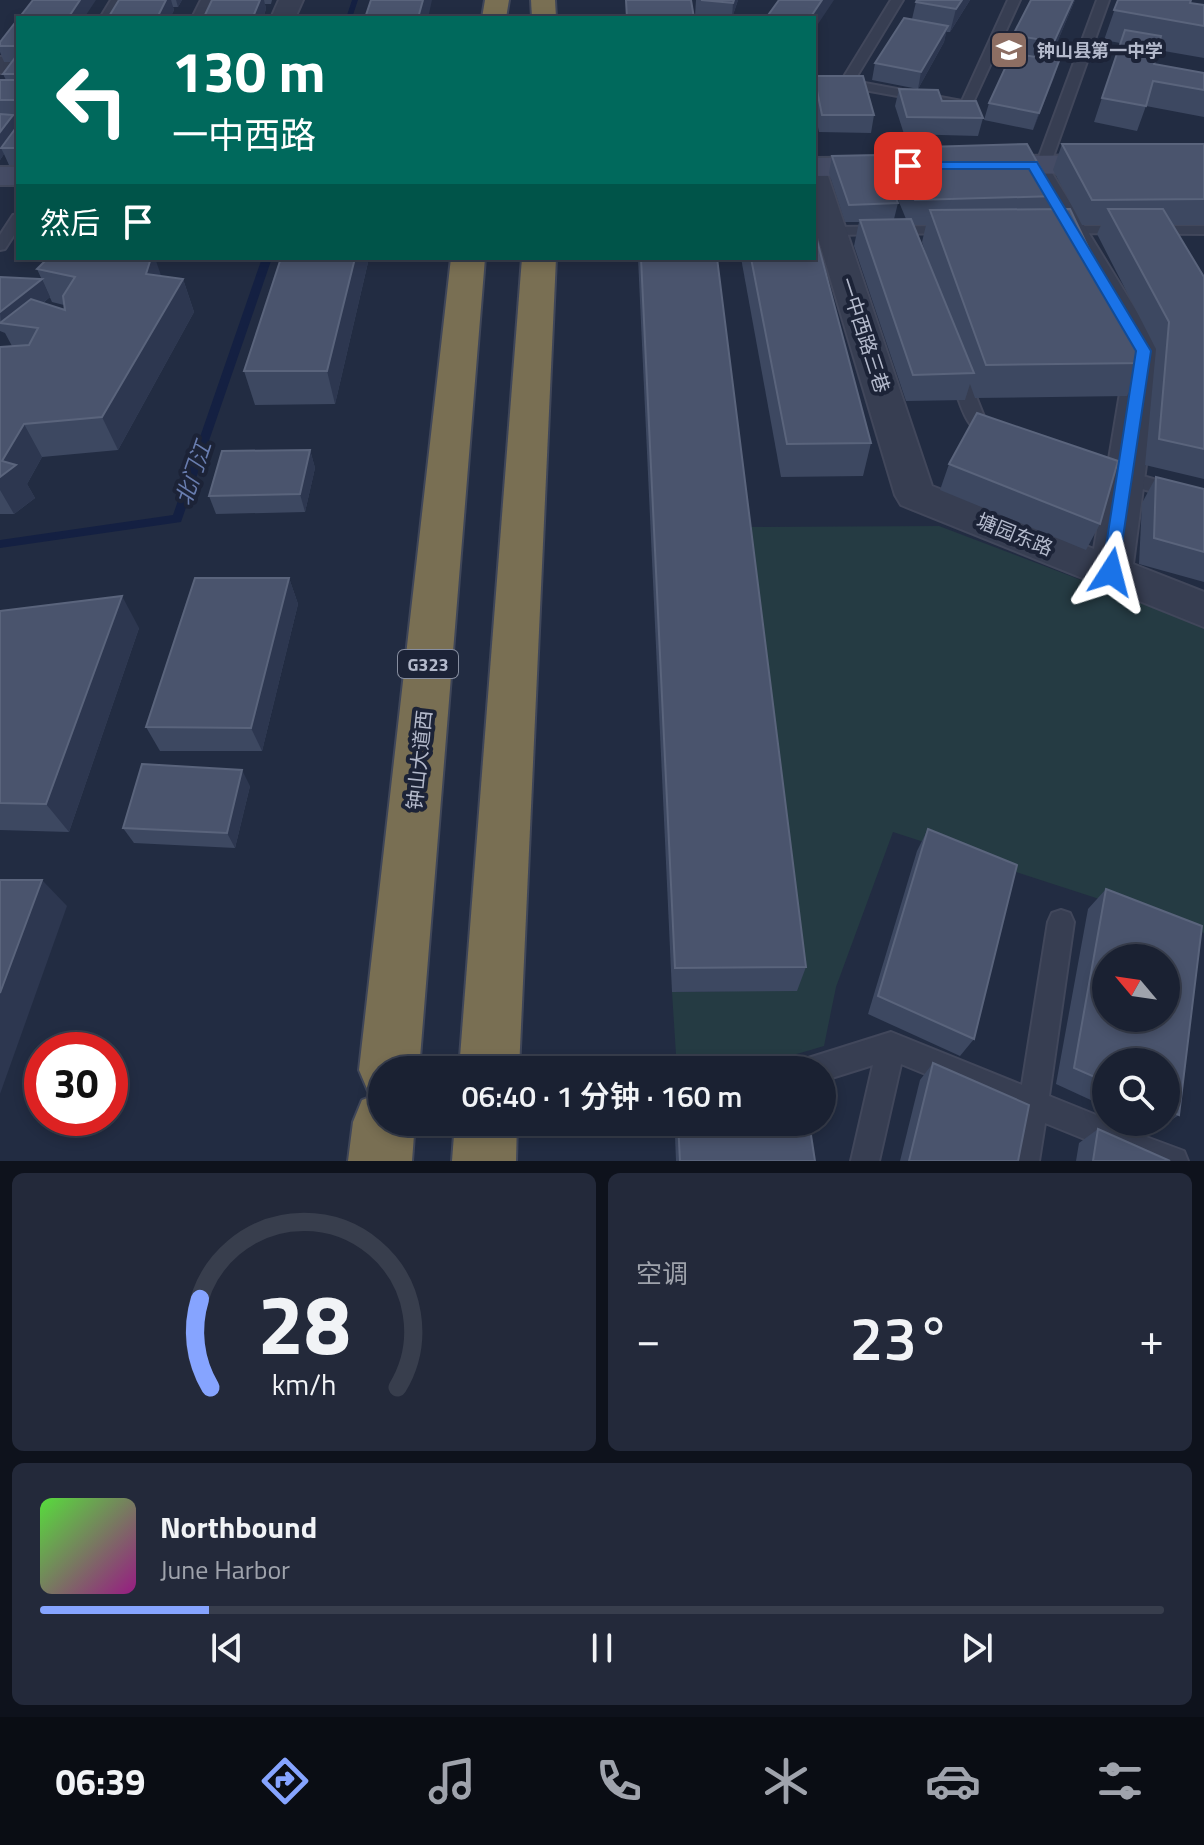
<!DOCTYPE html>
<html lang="zh">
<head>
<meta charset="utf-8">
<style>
	body { margin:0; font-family:"Titillium Web","Noto Sans SC",sans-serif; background:#23293a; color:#f1f3f6; height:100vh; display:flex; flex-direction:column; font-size:30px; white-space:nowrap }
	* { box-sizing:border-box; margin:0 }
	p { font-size:26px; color:#9fa3ac }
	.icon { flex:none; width:44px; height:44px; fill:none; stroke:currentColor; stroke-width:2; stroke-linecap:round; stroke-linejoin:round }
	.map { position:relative; height:1161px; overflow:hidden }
	.drawer { display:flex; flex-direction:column; gap:12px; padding:12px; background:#0e121c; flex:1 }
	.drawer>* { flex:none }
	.banner { position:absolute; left:16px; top:16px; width:800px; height:244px; border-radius:0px; box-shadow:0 4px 12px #0003,0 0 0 2px #383e4d; background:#00695c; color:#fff; overflow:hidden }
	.needle { width:52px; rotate:299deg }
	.tools { position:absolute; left:1092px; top:944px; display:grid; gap:16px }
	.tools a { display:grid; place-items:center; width:88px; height:88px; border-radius:50%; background:#1a2132; box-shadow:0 4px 12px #0003,0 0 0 2px #383e4d; font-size:40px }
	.speed { position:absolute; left:24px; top:1032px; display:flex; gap:16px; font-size:40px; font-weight:700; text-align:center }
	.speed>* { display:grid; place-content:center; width:104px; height:104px; border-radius:50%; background:#1a2132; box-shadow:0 4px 12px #0003,0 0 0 2px #383e4d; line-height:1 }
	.speed .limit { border:12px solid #d22; background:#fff; color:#111 }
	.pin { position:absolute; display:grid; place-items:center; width:68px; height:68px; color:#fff; margin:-34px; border-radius:16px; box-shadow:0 4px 12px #0006 }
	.me { position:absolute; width:88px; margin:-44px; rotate:9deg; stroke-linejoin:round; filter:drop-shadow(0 0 6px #0008) }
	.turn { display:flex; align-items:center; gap:28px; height:168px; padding:0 24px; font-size:36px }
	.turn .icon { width:104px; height:104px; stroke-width:2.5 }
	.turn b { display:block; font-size:56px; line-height:68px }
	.then { display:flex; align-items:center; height:76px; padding:0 24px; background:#0003; gap:16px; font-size:30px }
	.big { font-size:60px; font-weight:600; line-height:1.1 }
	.drawer .widget { flex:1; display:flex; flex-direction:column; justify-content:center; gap:12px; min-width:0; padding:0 28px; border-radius:12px; background:#23293a }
	.drawer .dial { align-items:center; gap:0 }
	.dial svg { height:208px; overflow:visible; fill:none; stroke:#383e4d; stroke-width:7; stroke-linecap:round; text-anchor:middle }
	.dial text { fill:#f1f3f6; stroke:none }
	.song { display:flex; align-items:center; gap:24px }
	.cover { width:96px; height:96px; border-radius:12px; background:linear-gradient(135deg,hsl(110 70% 55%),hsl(310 70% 35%)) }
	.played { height:8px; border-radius:4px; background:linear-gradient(90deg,#86a4ff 15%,#383e4d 15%) }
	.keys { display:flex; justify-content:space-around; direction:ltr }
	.heat { display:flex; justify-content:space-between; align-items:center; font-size:44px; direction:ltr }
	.drawer .tiles { flex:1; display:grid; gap:12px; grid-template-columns:1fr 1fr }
	.widget:last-child { grid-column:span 2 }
	.trip { position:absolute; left:368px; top:1056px; width:468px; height:80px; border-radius:40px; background:#1a2132; box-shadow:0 4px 12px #0003,0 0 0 2px #383e4d; font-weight:600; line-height:80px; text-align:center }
	.menu { display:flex; height:128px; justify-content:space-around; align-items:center; background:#0a0d14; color:#9fa3ac }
	.menu .icon { width:56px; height:56px }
	.menu .current { color:#86a4ff }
	.menu b { font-size:36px; color:#f1f3f6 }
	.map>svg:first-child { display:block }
</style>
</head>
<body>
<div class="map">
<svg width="1204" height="1161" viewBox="0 0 1204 1161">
	<rect width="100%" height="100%" fill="#222c42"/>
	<path fill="#253b43" d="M939 526 1204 627V933L893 832 836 987 824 1046 743 1070H677L672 992 797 990 742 527Z"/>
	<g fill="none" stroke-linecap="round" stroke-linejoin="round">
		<g fill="#142042" fill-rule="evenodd">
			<path d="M352 0H358L352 18H346Z"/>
			<path d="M262 258H272L181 522 0 548V540L173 515Z"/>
		</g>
		<defs>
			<g id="lane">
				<path d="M111 0H123L112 18H100Z"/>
				<path d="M201 0H213L204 18H192Z"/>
				<path d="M891 0H903L854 81 962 101 1008 0H1020L970 109 842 86 840 83Z"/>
				<path d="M1097 0H1109L1050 165 1038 168 1036 165Z"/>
				<path d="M18 214V229L5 249 0 250V235L13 215Z"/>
				<path d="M951 226 956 227V233L831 235 824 231 831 227Z"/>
				<path d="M1059 226H1204V234L1054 233V227Z"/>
				<path d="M957 364 965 369 987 424 998 428 1001 432 998 436C966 445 957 392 949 369Z"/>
				<path d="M1121 470 1204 493V507L1115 481 1112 476Z"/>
				<path d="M1061 910 1070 913 1074 922 1049 1096 1106 1119V1122L1184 1151 1188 1161H1139L1045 1123 1039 1161H1011L1018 1112 901 1064 879 1161H851L873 1065 822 1081V1070H798L802 1060 891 1032 1022 1085 1048 922 1052 913Z"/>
			</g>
			<g id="street">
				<path d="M279 0H303L295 18H271Z"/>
				<rect x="0" y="57" width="18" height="16"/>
				<path d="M1033 156 1043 159 1047 165 1161 351 1133 564 1204 592V627L901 505 895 495 814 224V167L824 170 828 176 932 486 1094 549 1127 351 1019 165 1023 159Z"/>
			</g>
			<g id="secondary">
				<path d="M1204 154V172L814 176V158Z"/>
				<rect x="0" y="167" width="18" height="18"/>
			</g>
			<g id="highway">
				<path d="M485 0H509L506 18H482Z"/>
				<path d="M531 0H555L556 18H532Z"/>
				<path d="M451 258H485L419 1070H382V1122H415L412 1161H348L353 1122 362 1100 375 1095 368 1091 359 1070Z"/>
				<path d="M522 258H556L519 1070H459Z"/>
				<path d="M455 1122H517L516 1161H452Z"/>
			</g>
		</defs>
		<use href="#lane" stroke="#41475b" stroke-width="4"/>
		<use href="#street" stroke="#41475b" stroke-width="4"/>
		<use href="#secondary" stroke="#41475b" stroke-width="4"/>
		<use href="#highway" stroke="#3f4659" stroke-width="4"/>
		<use href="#lane" fill="#373e52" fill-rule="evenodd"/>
		<use href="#street" fill="#373e52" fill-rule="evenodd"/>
		<use href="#secondary" fill="#454c65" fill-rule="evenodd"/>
		<use href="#highway" fill="#796f53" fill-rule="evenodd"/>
	</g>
	<g fill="#3d4861" fill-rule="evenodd">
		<path d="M119 0H182L178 7H173L174 10 170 18H108Z"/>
		<path d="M212 0H272L271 4H265L266 9 263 18H204Z"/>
		<path d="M696 0H738L732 18 695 16Z"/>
		<path d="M970 0 950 32H946L944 42 918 89 872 80 875 63 912 19 916 2Z"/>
		<path d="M1075 0 1050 59 1059 61 1033 130 984 120 989 103 1009 59H1007L1013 35Z"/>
		<path d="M1118 0 1190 3 1204 5V58L1158 50 1154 64 1204 73V117L1146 106 1137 131 1094 122 1120 43 1104 40Z"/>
		<path d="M18 19V118H14L18 125V165H9L4 154 0 160V80H6L3 74 11 62H4L0 52V42Z"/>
		<path d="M814 76 874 115 871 133 819 132 814 108Z"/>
		<path d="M899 89 942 101 983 118 978 136 904 134 895 106Z"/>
		<path d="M1062 144H1204V225H1172L1204 277V479L1145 465 1156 349 1097 234 1101 225H1082L1053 170Z"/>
		<path d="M893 148 1056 196 1052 209 1143 363 1127 396 975 398 970 384 965 400 906 401 854 246 859 222H845L829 173 832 156 898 203 894 219H906L887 173ZM913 225H926L922 242 929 264Z"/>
		<path d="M281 258H369L335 404 255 405 244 371Z"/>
		<path d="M638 258H717L806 967 797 991 672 992Z"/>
		<path d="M741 258H814L871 443 863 476 781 477Z"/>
		<path d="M37 269 162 276 183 279 194 312 118 450 42 457 27 484 35 498 14 514H0V347L12 346 5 333 0 331V277L50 297 43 303 65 310 64 305 52 302Z"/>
		<path d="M310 450 315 468 305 512 216 514 209 496Z"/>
		<path d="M949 464 1100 524 1086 550 940 490Z"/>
		<path d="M1156 477 1204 489V582L1139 564 1142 503Z"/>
		<path d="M289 578 298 604 262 751H160L146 727Z"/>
		<path d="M0 611 139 628 69 832 0 830Z"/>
		<path d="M250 786 235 848 134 843 123 828Z"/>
		<path d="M928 829 974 1039 960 1056 868 1014 917 851Z"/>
		<path d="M1106 889 1202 926 1179 1115 1157 1129 1140 1122H1166V1062H1106V1107L1056 1084 1088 909ZM1106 958H1166V1018H1106Z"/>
		<path d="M933 1063 1018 1161H900L920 1080Z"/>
		<path d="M678 1122 815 1161H676L675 1136Z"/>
		<path d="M1098 1129 1170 1161H1076L1079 1143Z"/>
	</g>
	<g fill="#2d3750">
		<path d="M80 0H96L84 18H68Z"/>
		<path d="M166 0H171L174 10 170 18H157Z"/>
		<path d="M176 0H182L178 7Z"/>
		<path d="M260 0H264L266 9 263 18H253Z"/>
		<path d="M423 0H432L428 18H418Z"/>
		<path d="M734 0H738L732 18 733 3Z"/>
		<path d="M822 0H834L814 30V18H810Z"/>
		<path d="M962 0H970L950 32 956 9Z"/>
		<path d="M1073 0H1075L1047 66 1054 42Z"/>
		<path d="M948 26 944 42 918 89 921 72Z"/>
		<path d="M1059 61 1054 78 1033 130 1039 113Z"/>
		<path d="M13 115 18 126 1 148 4 154 0 160V132Z"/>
		<path d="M151 258H155L164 284 146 274Z"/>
		<path d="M355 258H369L335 404 327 371Z"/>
		<path d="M42 279 50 297 15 325 1 323 0 312Z"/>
		<path d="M183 279 194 312 118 450 102 417Z"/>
		<path d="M24 424 42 457 27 484 35 498 14 514 0 490V477L2 461Z"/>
		<path d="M310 450 315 468 305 512 300 494Z"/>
		<path d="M289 578 298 604 262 751 251 728Z"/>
		<path d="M122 596 139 628 69 832 46 804Z"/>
		<path d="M242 770 250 786 235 848 227 833Z"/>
		<path d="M42 880 67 906 0 1094V993Z"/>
	</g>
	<g fill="#4a546d" stroke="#5a647c" stroke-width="2" fill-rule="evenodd">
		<path d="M33 0H80L68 18H19Z"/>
		<path d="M119 0H166L157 18H108Z"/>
		<path d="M212 0H260L253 17H204Z"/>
		<path d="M371 0H423L418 18H365Z"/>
		<path d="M626 0H691L694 18H627Z"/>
		<path d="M701 0H734L733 3Z"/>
		<path d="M779 0H822L810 18H766Z"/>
		<path d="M917 0H962L956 9 916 2Z"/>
		<path d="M1031 0H1073L1054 42 1013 35Z"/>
		<path d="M1118 0H1191L1190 3 1204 5V26L1114 10Z"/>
		<path d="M904 18 948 26 921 72 875 63Z"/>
		<path d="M18 19V46H0V42Z"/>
		<path d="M1125 30 1161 36 1154 64 1204 73V90L1153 81 1146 106 1102 98Z"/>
		<path d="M1012 53 1059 61 1039 113 989 103Z"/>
		<path d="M17 55 18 74H3Z"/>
		<path d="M814 76H863L874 115H822Z"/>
		<rect x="0" y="80" width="18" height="20"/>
		<path d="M899 89 938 90 942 101H976L983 118 907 117Z"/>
		<path d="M0 114 13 115 0 132Z"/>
		<path d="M18 125V148H1Z"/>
		<path d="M1027 144 1056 196 915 200 893 148Z"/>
		<path d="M1062 144H1204V199L1092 200Z"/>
		<path d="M878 155 898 203 849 205 832 156Z"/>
		<path d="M1070 209 1143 363 986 365 930 210Z"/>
		<path d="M1108 209H1163L1204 277V449L1159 439 1169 322Z"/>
		<path d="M911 219 974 373 913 375 860 220Z"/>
		<path d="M814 229 871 443 787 444 751 258H814Z"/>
		<path d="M48 258H151L146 274 183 279 102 417 24 424 2 461 16 465 0 477V347L29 345 38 328 0 323 31 299 65 310 63 296 75 277 37 269Z"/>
		<path d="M281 258H355L327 371H244Z"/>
		<path d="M641 258H717L806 967 675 968Z"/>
		<path d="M0 277 42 279 0 312Z"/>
		<path d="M977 413 1118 461 1100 524 949 464Z"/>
		<path d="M310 450 300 494 209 496 222 451Z"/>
		<path d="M1156 477 1204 489V552L1154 538Z"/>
		<path d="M195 578H289L251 728 146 727Z"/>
		<path d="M122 596 46 804 0 803V611Z"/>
		<path d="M142 764 242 770 227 833 123 828Z"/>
		<path d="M928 829 1017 865 974 1039 878 996Z"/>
		<path d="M0 880H42L0 993Z"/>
		<path d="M1106 889 1202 926 1179 1115 1166 1109V1062H1106V1082L1074 1068ZM1106 958H1166V1018H1106Z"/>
		<path d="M933 1063 1029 1105 1018 1161H909Z"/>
		<path d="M678 1122H809L815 1161H680Z"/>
		<path d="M1098 1129 1170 1161H1093Z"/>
	</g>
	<path fill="#1a73e8" stroke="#114b97" stroke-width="2" d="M908 162H1037L1151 351 1117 577 1111 579 1102 572 1136 351 1029 169H903V163Z"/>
	<defs>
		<symbol id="school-square" viewBox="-11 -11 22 22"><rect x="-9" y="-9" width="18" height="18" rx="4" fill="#8d6e63" stroke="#1c2337"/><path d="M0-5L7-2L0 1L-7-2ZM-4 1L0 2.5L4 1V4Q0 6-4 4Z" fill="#fff"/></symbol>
	</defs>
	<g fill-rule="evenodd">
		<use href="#school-square" x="987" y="28" width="44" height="44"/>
	</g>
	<g text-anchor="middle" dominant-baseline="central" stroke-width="8" stroke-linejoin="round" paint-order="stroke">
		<g font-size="18" font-weight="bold" fill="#b4bacc" stroke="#1c2337" text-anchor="start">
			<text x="1037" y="50">钟山县第一中学</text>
		</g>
		<rect fill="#1c2337" stroke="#868d9f" stroke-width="2" x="398" y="650" width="60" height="28" rx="6"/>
		<g font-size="18" font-weight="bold" fill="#b4bacc">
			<text x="428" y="664">G323</text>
		</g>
		<g font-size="20" fill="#b4bacc" stroke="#1c2337">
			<text transform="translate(865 335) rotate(72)">一中西路三巷</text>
			<text transform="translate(1015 534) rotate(22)">塘园东路</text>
			<text transform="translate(419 760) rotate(-84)">钟山大道西</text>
		</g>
		<g font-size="22" font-style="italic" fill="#697daf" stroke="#1c2337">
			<text transform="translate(193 473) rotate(-71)">北门江</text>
		</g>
	</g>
</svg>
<div class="tools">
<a><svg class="needle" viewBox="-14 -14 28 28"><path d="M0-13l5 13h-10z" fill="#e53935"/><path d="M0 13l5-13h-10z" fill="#9fa3ac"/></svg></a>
<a><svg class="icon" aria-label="search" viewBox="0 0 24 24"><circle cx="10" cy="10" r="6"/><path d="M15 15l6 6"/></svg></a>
</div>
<div class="speed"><div class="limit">30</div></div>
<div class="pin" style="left:908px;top:166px;background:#d93025"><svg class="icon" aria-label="arrive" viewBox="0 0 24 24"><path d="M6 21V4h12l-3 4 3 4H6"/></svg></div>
<svg class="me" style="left:1111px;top:572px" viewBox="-20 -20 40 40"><path d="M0-17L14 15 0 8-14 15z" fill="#1a73e8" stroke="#fff" stroke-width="4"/></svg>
<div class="trip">06:40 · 1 分钟 · 160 m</div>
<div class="banner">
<div class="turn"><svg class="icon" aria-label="left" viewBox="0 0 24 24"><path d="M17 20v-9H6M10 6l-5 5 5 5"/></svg><div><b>130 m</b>一中西路</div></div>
<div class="then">然后<svg class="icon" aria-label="arrive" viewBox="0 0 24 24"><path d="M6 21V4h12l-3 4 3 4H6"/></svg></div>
</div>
</div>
<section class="drawer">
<div class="tiles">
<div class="widget dial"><svg viewBox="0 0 100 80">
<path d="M14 69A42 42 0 1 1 86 69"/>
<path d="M14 69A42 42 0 0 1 10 35" stroke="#86a4ff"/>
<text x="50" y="56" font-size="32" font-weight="700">28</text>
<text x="50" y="72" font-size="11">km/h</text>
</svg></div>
<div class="widget"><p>空调</p>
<div class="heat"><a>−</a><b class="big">23°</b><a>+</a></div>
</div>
<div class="widget">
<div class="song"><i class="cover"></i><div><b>Northbound</b><p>June Harbor</p></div></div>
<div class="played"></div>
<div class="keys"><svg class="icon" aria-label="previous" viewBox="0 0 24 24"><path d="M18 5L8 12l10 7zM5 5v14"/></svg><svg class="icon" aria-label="pause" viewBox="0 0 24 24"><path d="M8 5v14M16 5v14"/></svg><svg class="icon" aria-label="next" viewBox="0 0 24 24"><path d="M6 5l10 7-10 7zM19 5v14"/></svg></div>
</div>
</div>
</section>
<nav class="menu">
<b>06:39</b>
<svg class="icon current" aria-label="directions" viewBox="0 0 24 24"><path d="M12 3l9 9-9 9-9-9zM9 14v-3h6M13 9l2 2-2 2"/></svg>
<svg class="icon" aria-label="music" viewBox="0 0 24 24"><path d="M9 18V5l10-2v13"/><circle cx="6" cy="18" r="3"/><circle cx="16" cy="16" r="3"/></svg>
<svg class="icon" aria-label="phone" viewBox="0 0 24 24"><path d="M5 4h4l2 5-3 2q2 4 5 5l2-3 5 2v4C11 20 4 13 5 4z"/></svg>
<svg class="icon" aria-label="climate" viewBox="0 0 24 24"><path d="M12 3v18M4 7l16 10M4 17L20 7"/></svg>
<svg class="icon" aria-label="car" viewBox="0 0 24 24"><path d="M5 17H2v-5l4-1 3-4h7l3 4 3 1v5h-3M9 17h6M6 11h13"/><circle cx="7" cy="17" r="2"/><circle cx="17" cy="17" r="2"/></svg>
<svg class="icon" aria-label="filters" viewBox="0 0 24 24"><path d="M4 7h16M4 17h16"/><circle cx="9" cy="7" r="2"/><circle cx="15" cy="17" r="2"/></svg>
</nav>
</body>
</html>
